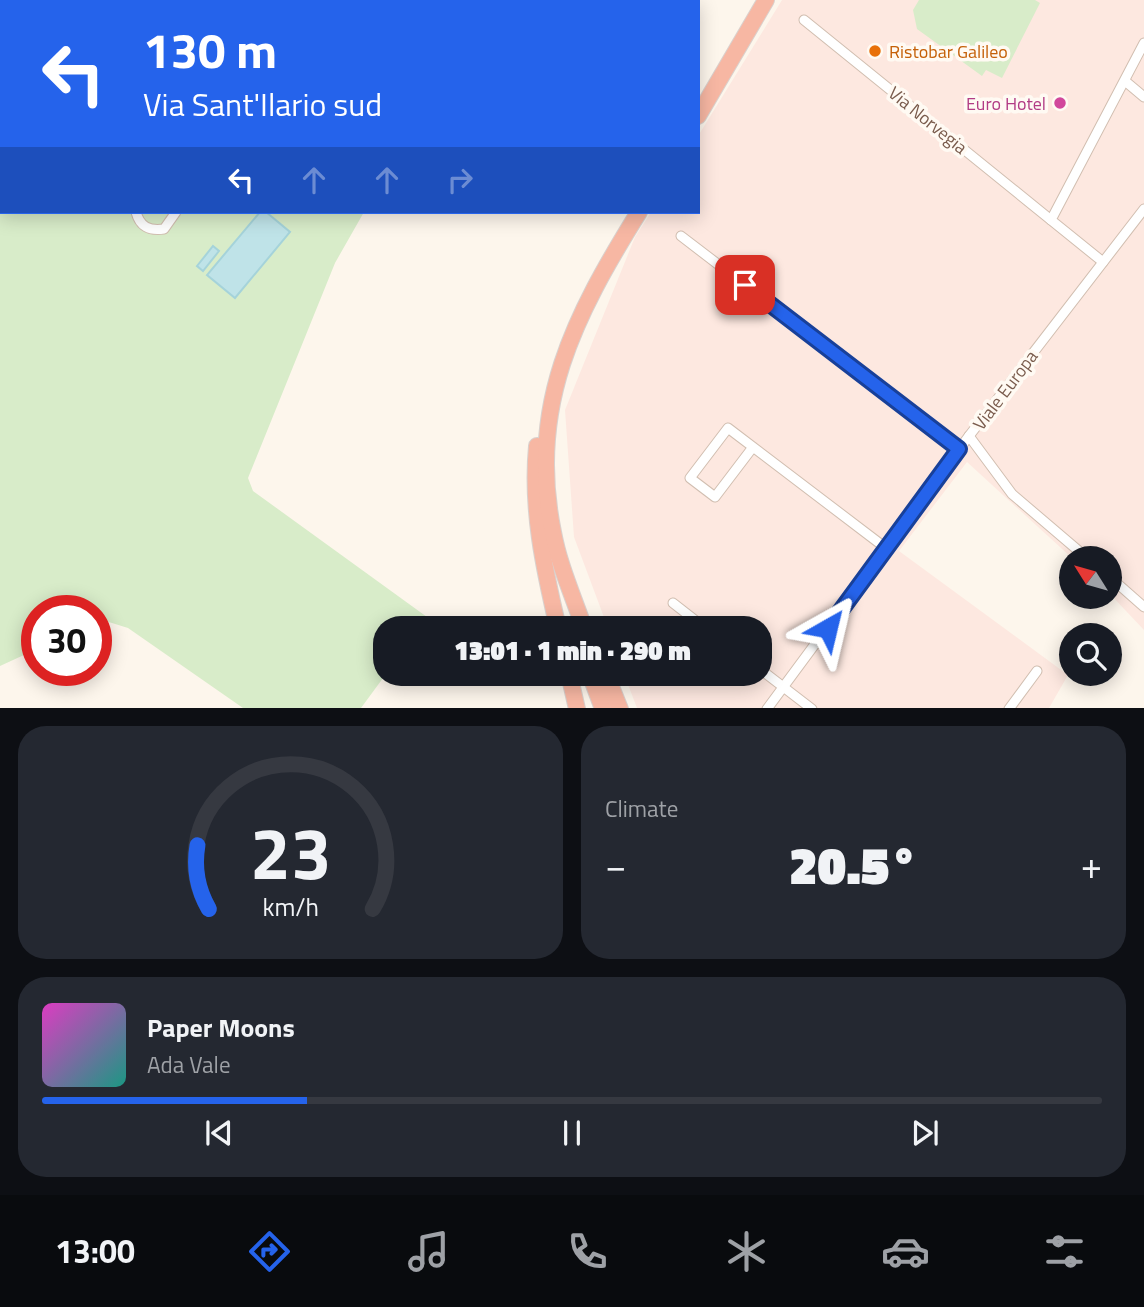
<!DOCTYPE html>
<html lang="en">
<head>
<meta charset="utf-8">
<style>
	body { margin:0; font-family:"Titillium Web",sans-serif; background:#242831; color:#f1f3f6; height:100vh; display:flex; flex-direction:column; font-size:26px; white-space:nowrap }
	* { box-sizing:border-box; margin:0 }
	p { font-size:23px; color:#9ea1a6 }
	.icon { flex:none; width:38px; height:38px; fill:none; stroke:currentColor; stroke-width:2; stroke-linecap:round; stroke-linejoin:round }
	.map { position:relative; height:708px; overflow:hidden }
	.sheet { display:flex; flex-direction:column; gap:18px; padding:18px; background:#0d0f14; flex:1 }
	.sheet>* { flex:none }
	.top-card { position:absolute; left:0px; top:0px; width:700px; height:214px; box-shadow:0 4px 18px #0003; background:#2563eb; color:#fff; overflow:hidden }
	.needle { width:46px; rotate:307deg }
	.buttons { position:absolute; left:1059px; top:546px; display:grid; gap:14px }
	.buttons a { display:grid; place-items:center; width:63px; height:63px; border-radius:50%; background:#171b24; box-shadow:0 4px 18px #0003; font-size:35px }
	.speed { position:absolute; left:21px; top:595px; display:flex; gap:14px; font-size:35px; font-weight:700; text-align:center }
	.speed>* { display:grid; place-content:center; width:91px; height:91px; border-radius:50%; background:#171b24; box-shadow:0 4px 18px #0003; line-height:1 }
	.speed .limit { border:10px solid #d22; background:#fff; color:#111 }
	.pin { position:absolute; display:grid; place-items:center; width:60px; height:60px; color:#fff; margin:-30px; border-radius:14px; box-shadow:0 4px 10px #0006 }
	.me { position:absolute; width:77px; margin:-38px; rotate:37deg; stroke-linejoin:round; filter:drop-shadow(0 0 5px #0008) }
	.turn { display:flex; align-items:center; gap:24px; height:147px; padding:0 28px; font-size:32px }
	.turn .icon { width:91px; height:91px; stroke-width:2.5 }
	.turn b { display:block; font-size:49px; line-height:60px }
	.lanes { display:flex; align-items:center; height:66px; padding:0 28px; background:#0003; justify-content:center; gap:35px; direction:ltr }
	.lanes .off { opacity:.35 }
	.big { font-size:52px; font-weight:800; line-height:1.1 }
	.sheet .card { flex:1; display:flex; flex-direction:column; justify-content:center; gap:10px; min-width:0; padding:0 24px; border-radius:28px; background:#242831 }
	.sheet .dial { align-items:center; gap:0 }
	.dial svg { height:182px; overflow:visible; fill:none; stroke:#363941; stroke-width:7; stroke-linecap:round; text-anchor:middle }
	.dial text { fill:#f1f3f6; stroke:none }
	.song { display:flex; align-items:center; gap:21px }
	.cover { width:84px; height:84px; border-radius:10px; background:linear-gradient(135deg,hsl(310 70% 55%),hsl(170 70% 35%)) }
	.played { height:7px; border-radius:4px; background:linear-gradient(90deg,#2563eb 25%,#363941 25%) }
	.keys { display:flex; justify-content:space-around; direction:ltr }
	.heat { display:flex; justify-content:space-between; align-items:center; font-size:38px; direction:ltr }
	.sheet .tiles { flex:1; display:grid; gap:18px; grid-template-columns:1fr 1fr }
	.card:last-child { grid-column:span 2 }
	.trip { position:absolute; left:373px; top:616px; width:399px; height:70px; border-radius:28px; background:#171b24; box-shadow:0 4px 18px #0003; font-weight:800; line-height:70px; text-align:center }
	.tabs { display:flex; height:112px; justify-content:space-around; align-items:center; background:#090b0e; color:#9ea1a6 }
	.tabs .icon { width:49px; height:49px }
	.tabs .active { color:#2563eb }
	.tabs b { font-size:32px; color:#f1f3f6 }
	.map>svg:first-child { display:block }
</style>
</head>
<body>
<div class="map">
<svg width="1144" height="709" viewBox="0 0 1144 709">
	<rect width="100%" height="100%" fill="#fdf6ec"/>
	<path fill="#fde8e0" d="M782 0H1144V630L1110 594V558H1072L967 462 899 551 1068 675 1049 708H637L624 674H760V628H608L574 537 565 410 635 237 651 212H698V136Z"/>
	<g fill="#d8ecc9">
		<path d="M111 0H401L403 2H113Z"/>
		<path d="M919 0H1035L1040 3 1002 78 986 70 982 76 917 29 913 10Z"/>
		<path d="M0 57 2 212H364L335 263 248 478 253 491 427 617 419 628H385L386 674 361 708H243L128 628 96 618V611H37V649L0 666Z"/>
	</g>
	<g fill="#bfe3e8" stroke="#a5d3da" stroke-width="2">
		<path d="M260 212H266L290 232 235 298 207 275Z"/>
		<path d="M213 246 219 251 203 271 197 266Z"/>
	</g>
	<g fill="none" stroke-linecap="round" stroke-linejoin="round">
		<defs>
			<g id="street">
				<path d="M519 0 520 2"/>
				<path d="M804 20 1051 220"/>
				<path d="M0 78 2 79"/>
				<path d="M1125 81 1144 97"/>
				<path d="M0 105 2 106"/>
				<path d="M136 212C140 227 149 231 164 229L176 212"/>
				<path d="M681 236 959 449"/>
				<path d="M1103 262 1051 220 1144 43"/>
				<path d="M969 436 1012 494 1087 558"/>
				<path d="M753 447 715 497 690 478 728 428 887 549"/>
				<path d="M1110 577 1144 607"/>
				<path d="M673 603 705 628"/>
				<path d="M760 669 812 709"/>
				<path d="M767 709 969 436 1144 209"/>
				<path d="M1009 709 1037 671"/>
			</g>
			<g id="highway">
				<path d="M698 116 766 0"/>
				<path d="M537 446C531 509 544 568 558 628"/>
				<path d="M584 628C573 596 559 565 553 532 527 406 575 315 639 212"/>
				<path d="M569 674 577 709"/>
				<path d="M590 674 603 709"/>
				<path d="M606 674 620 709"/>
			</g>
		</defs>
		<use href="#street" stroke="#d1beb0" stroke-width="11"/>
		<use href="#highway" stroke="#dad1cd" stroke-width="18"/>
		<use href="#street" stroke="#fff" stroke-width="9"/>
		<use href="#highway" stroke="#f7b7a3" stroke-width="16"/>
	</g>
	<g fill="none" stroke-linecap="round" stroke-linejoin="round">
		<defs>
			<path id="route" d="M745 285 959 449 828 628"/>
		</defs>
		<use href="#route" stroke="#184099" stroke-width="18"/>
		<use href="#route" stroke="#2563eb" stroke-width="12"/>
	</g>
	<circle fill="#e8710a" stroke="#fffaf3" stroke-width="2.5" cx="875" cy="51" r="7"/>
	<circle fill="#d1479c" stroke="#fffaf3" stroke-width="2.5" cx="1060" cy="103" r="7"/>
	<g text-anchor="middle" dominant-baseline="central" stroke-width="7" stroke-linejoin="round" paint-order="stroke">
		<g font-size="18" fill="#c56008" stroke="#fffaf3" text-anchor="start">
			<text x="889" y="51">Ristobar Galileo</text>
		</g>
		<g font-size="18" fill="#b23c85" stroke="#fffaf3" text-anchor="end">
			<text x="1046" y="103">Euro Hotel</text>
		</g>
		<g font-size="18" fill="#7a5c4d" stroke="#fffaf3">
			<text transform="translate(928 120) rotate(39)">Via Norvegia</text>
			<text transform="translate(1005 390) rotate(-53)">Viale Europa</text>
		</g>
	</g>
</svg>
<div class="buttons">
<a><svg class="needle" viewBox="-14 -14 28 28"><path d="M0-13l5 13h-10z" fill="#e53935"/><path d="M0 13l5-13h-10z" fill="#9ea1a6"/></svg></a>
<a><svg class="icon" aria-label="search" viewBox="0 0 24 24"><circle cx="10" cy="10" r="6"/><path d="M15 15l6 6"/></svg></a>
</div>
<div class="speed"><div class="limit">30</div></div>
<div class="pin" style="left:745px;top:285px;background:#d93025"><svg class="icon" aria-label="arrive" viewBox="0 0 24 24"><path d="M6 21V4h12l-3 4 3 4H6"/></svg></div>
<svg class="me" style="left:828px;top:628px" viewBox="-20 -20 40 40"><path d="M0-17L14 15 0 8-14 15z" fill="#2563eb" stroke="#fff" stroke-width="4"/></svg>
<div class="trip">13:01 · 1 min · 290 m</div>
<div class="top-card">
<div class="turn"><svg class="icon" aria-label="left" viewBox="0 0 24 24"><path d="M17 20v-9H6M10 6l-5 5 5 5"/></svg><div><b>130 m</b>Via Sant'Ilario sud</div></div>
<div class="lanes"><svg class="icon" aria-label="left" viewBox="0 0 24 24"><path d="M17 20v-9H6M10 6l-5 5 5 5"/></svg><svg class="icon off" aria-label="ahead" viewBox="0 0 24 24"><path d="M12 20V5M6 11l6-6 6 6"/></svg><svg class="icon off" aria-label="ahead" viewBox="0 0 24 24"><path d="M12 20V5M6 11l6-6 6 6"/></svg><svg class="icon off" aria-label="right" viewBox="0 0 24 24"><path d="M7 20v-9h11M14 6l5 5-5 5"/></svg></div>
</div>
</div>
<section class="sheet">
<div class="tiles">
<div class="card dial"><svg viewBox="0 0 100 80">
<path d="M14 69A42 42 0 1 1 86 69"/>
<path d="M14 69A42 42 0 0 1 9 41" stroke="#2563eb"/>
<text x="50" y="56" font-size="32" font-weight="700">23</text>
<text x="50" y="72" font-size="11">km/h</text>
</svg></div>
<div class="card"><p>Climate</p>
<div class="heat"><a>−</a><b class="big">20.5°</b><a>+</a></div>
</div>
<div class="card">
<div class="song"><i class="cover"></i><div><b>Paper Moons</b><p>Ada Vale</p></div></div>
<div class="played"></div>
<div class="keys"><svg class="icon" aria-label="previous" viewBox="0 0 24 24"><path d="M18 5L8 12l10 7zM5 5v14"/></svg><svg class="icon" aria-label="pause" viewBox="0 0 24 24"><path d="M8 5v14M16 5v14"/></svg><svg class="icon" aria-label="next" viewBox="0 0 24 24"><path d="M6 5l10 7-10 7zM19 5v14"/></svg></div>
</div>
</div>
</section>
<nav class="tabs">
<b>13:00</b>
<svg class="icon active" aria-label="directions" viewBox="0 0 24 24"><path d="M12 3l9 9-9 9-9-9zM9 14v-3h6M13 9l2 2-2 2"/></svg>
<svg class="icon" aria-label="music" viewBox="0 0 24 24"><path d="M9 18V5l10-2v13"/><circle cx="6" cy="18" r="3"/><circle cx="16" cy="16" r="3"/></svg>
<svg class="icon" aria-label="phone" viewBox="0 0 24 24"><path d="M5 4h4l2 5-3 2q2 4 5 5l2-3 5 2v4C11 20 4 13 5 4z"/></svg>
<svg class="icon" aria-label="climate" viewBox="0 0 24 24"><path d="M12 3v18M4 7l16 10M4 17L20 7"/></svg>
<svg class="icon" aria-label="car" viewBox="0 0 24 24"><path d="M5 17H2v-5l4-1 3-4h7l3 4 3 1v5h-3M9 17h6M6 11h13"/><circle cx="7" cy="17" r="2"/><circle cx="17" cy="17" r="2"/></svg>
<svg class="icon" aria-label="filters" viewBox="0 0 24 24"><path d="M4 7h16M4 17h16"/><circle cx="9" cy="7" r="2"/><circle cx="15" cy="17" r="2"/></svg>
</nav>
</body>
</html>
